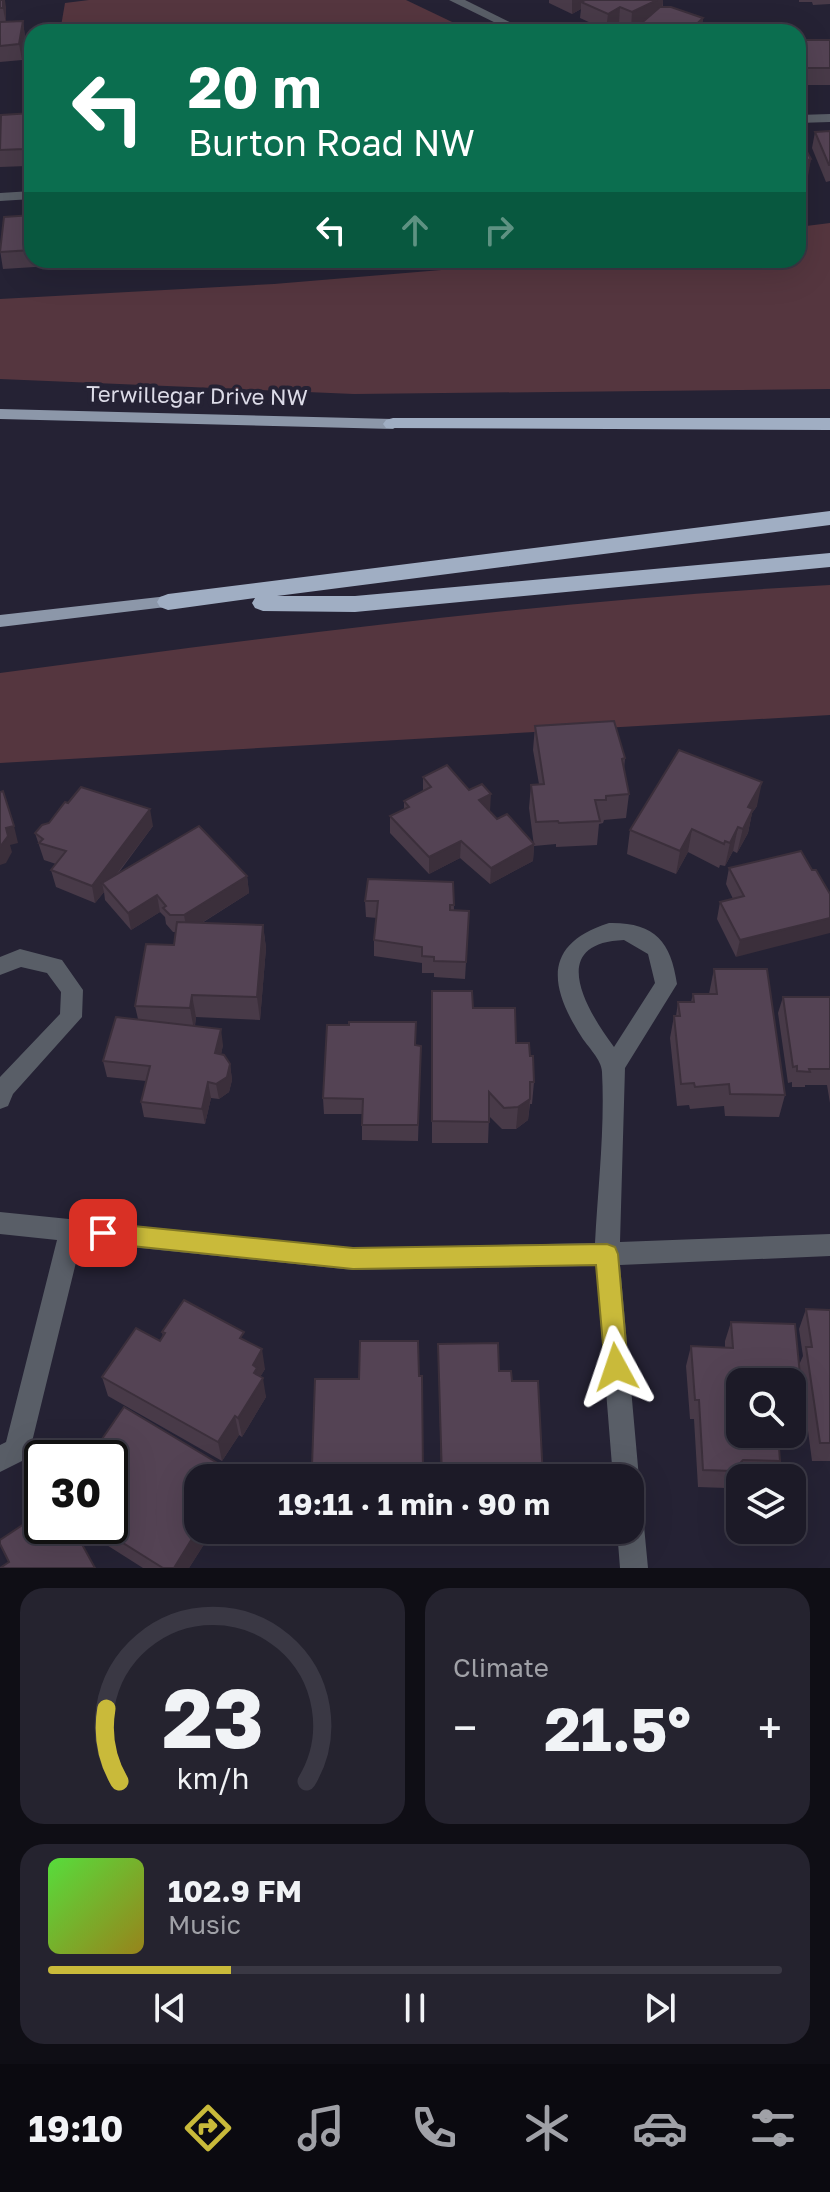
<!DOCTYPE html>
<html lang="en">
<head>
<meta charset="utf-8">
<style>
	body { margin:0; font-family:"Golos Text",sans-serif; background:#25232f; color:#f1f3f6; height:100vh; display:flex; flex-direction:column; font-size:30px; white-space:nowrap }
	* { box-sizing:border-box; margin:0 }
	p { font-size:26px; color:#a0a1a7 }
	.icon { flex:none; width:44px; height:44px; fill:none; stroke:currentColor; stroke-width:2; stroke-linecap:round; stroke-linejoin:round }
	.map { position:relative; height:1568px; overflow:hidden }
	.side { display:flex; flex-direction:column; gap:20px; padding:20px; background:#0f0e15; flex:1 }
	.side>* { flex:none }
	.banner { position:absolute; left:24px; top:24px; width:782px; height:244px; border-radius:24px; box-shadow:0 8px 32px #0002,0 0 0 2px #3a3844; background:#0b6e4f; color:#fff; overflow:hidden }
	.fabs { position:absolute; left:726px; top:1368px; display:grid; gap:16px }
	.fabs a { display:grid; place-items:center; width:80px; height:80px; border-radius:16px; background:#1c1a27; box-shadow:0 8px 32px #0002,0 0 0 2px #3a3844; font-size:40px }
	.speed { position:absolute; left:24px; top:1440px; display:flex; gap:16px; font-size:40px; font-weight:700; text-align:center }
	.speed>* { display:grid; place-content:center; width:104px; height:104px; border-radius:50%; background:#1c1a27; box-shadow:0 8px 32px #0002,0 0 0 2px #3a3844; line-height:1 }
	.speed .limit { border:4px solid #111; border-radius:12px; background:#fff; color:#111 }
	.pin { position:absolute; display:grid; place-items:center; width:68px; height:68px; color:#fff; margin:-34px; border-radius:16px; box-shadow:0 4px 12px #0006 }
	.me { position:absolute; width:88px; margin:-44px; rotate:355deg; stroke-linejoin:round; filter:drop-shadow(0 0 6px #0008) }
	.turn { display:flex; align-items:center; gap:28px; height:168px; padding:0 32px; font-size:36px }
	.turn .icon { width:104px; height:104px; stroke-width:2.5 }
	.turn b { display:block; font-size:56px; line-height:68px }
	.lanes { display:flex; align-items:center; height:76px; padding:0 32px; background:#0003; justify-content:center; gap:40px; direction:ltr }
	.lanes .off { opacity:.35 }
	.big { font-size:60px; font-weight:700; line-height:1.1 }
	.side .widget { flex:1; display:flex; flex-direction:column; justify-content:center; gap:12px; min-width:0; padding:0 28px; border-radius:24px; background:#25232f }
	.side .dial { align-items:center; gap:0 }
	.dial svg { height:208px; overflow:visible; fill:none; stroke:#3a3844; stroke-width:7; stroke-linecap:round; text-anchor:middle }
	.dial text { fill:#f1f3f6; stroke:none }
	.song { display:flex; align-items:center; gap:24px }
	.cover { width:96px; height:96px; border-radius:12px; background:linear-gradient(135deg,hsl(110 70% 55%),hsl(50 70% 35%)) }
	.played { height:8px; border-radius:4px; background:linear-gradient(90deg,#c9ba3a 25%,#3a3844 25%) }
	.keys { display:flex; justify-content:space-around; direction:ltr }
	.heat { display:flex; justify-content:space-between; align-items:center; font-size:44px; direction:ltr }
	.side .tiles { flex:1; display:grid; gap:20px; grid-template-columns:1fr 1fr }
	.widget:last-child { grid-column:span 2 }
	.trip { position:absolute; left:184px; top:1464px; width:460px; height:80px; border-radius:24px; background:#1c1a27; box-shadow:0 8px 32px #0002,0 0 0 2px #3a3844; font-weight:700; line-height:80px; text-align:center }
	.menu { display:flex; height:128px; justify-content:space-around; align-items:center; background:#0b0a10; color:#a0a1a7 }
	.menu .icon { width:56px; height:56px }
	.menu .active { color:#c9ba3a }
	.menu b { font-size:36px; color:#f1f3f6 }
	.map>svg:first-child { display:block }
</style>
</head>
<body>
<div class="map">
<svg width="830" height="1568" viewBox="0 0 830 1568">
	<rect width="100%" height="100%" fill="#252234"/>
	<g fill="#55363f">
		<path d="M89 0H406L473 32H60L65 3Z"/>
		<path d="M830 223V389L354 394 0 379V299L274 284 559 260H798V227Z"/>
		<path d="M830 585V715L0 763V673C276 636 552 600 830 585Z"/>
	</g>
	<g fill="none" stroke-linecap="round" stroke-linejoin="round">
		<g fill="#595e67" fill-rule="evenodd">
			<path d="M449 0H465L530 32H514Z"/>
			<path d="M830 114V122L798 123V115Z"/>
			<path d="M32 191V199L0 201V193Z"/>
			<path d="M609 923C654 922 671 941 677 984L625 1068 620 1242 830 1234V1256L620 1265 639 1478 635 1487 630 1490V1478H613L596 1266 353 1270 81 1242 30 1450 26 1459 0 1472V1445L6 1442 57 1240 0 1234V1212L353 1248 595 1243C598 1187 605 1128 602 1072 602 1060 587 1046 581 1036 549 986 543 944 609 923ZM624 940 648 954 655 983 614 1047C588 1012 545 943 624 940Z"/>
			<path d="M20 949 62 960 83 990 82 1017 13 1094 8 1106 0 1109V1077L60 1014 61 992 47 973 21 967 0 975V957Z"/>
			<path d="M630 1512 640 1516 644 1526 648 1568H620L617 1530H630Z"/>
		</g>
		<g fill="#8c97a9" fill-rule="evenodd">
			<path d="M0 409 393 419 401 424 393 429 0 419Z"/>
			<path d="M168 596 174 598 177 602 174 606 0 627V615Z"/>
		</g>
		<g fill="#a0aec3" fill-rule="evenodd">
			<path d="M393 418H830V430L386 428 383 424 386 420Z"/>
			<path d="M830 511V525L277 596H355L830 553V567L355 612 263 611 255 608 252 603 255 598 168 610 160 607 157 602 160 597 168 594Z"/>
		</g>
	</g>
	<g fill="#483a48">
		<path d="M0 0 6 7V22L23 21 25 37 22 60 0 62Z"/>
		<path d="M549 0H663V7L703 18 701 32H637V27L641 23 631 28 619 23 606 30 580 18 581 9 572 14 549 3Z"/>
		<path d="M799 0H830V4L813 5 812 2H799Z"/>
		<rect x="798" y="40" width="32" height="45"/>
		<path d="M32 113V158L27 159V166L0 167V119Z"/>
		<path d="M798 130 811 159 805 184H798Z"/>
		<path d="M830 131V181L826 182 812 148 815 132Z"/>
		<path d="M32 215V260H67V265L3 269 0 250Z"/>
		<path d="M70 260H130L129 268 72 269Z"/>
		<path d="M160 260H203V265L161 264Z"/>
		<rect x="250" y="260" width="56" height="1"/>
		<path d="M535 726 625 758 624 769 629 794 626 818 604 820 603 823 599 824 597 845 556 847V844L534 846 529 808 531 785 539 784 533 750Z"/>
		<path d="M423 777 490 811 497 819 534 844 533 861 490 884 460 858 429 874 390 833V816L404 809V801L423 791Z"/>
		<path d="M757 806 752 813 748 833 737 853 733 851 725 866 720 865 719 868 688 852 676 874 627 854 630 830Z"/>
		<path d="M153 826 117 875 247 876 249 893 202 923 263 925 266 948 260 1020 196 1017 195 1026 223 1045 221 1054 230 1064 232 1080 229 1092 219 1099 211 1098 205 1124 144 1117 141 1102 146 1081 107 1077 103 1061 138 1019 135 1006 174 945 176 932H173L166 924 165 917 160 912 131 930 105 900 104 892 95 903 56 887 51 870 56 864 44 860 35 833Z"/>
		<path d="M801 851 736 957 717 919 720 902 733 899 726 884 729 868Z"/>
		<path d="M453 882 454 910 469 911 465 979 434 977V973H422V963L374 956V940L377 918 366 917 365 901Z"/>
		<path d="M714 969 785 1095 779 1117 725 1116 724 1106 690 1109 689 1105 677 1106 670 1038 674 1016H676L678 1002H691L693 994H709Z"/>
		<path d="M432 991 473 1008 516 1043 530 1056 534 1082 532 1104H530L528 1120 516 1129H502L489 1116 488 1143H432Z"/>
		<path d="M783 997H830V1103L827 1085H805V1087H792V1082L788 1083 778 1013Z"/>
		<path d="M416 1045 421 1046 418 1141 362 1140V1114H324L323 1098Z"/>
		<path d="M806 1309 830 1310V1461H812L801 1378V1385L794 1403H792V1382L740 1434H784L779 1445 780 1461 773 1478H736L726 1488 698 1487 694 1419H690L686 1366 691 1346 725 1347V1341L731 1322 799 1365 803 1356 799 1329Z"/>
		<path d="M162 1332 245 1341 265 1369 260 1377 266 1397 242 1437 239 1435 222 1461 108 1396 102 1377 160 1341 163 1336Z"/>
		<path d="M438 1344 499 1371 512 1381 543 1478H441Z"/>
		<path d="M422 1376 423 1478H313L312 1466 359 1379Z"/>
		<path d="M124 1407 234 1473 235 1478H198V1530H213L189 1568H143L80 1528 79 1526H110V1458H89Z"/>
	</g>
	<g fill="#3b2f3b">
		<path d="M3 0H5L6 7V24L3 8Z"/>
		<path d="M572 0H599L581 2V9L572 14Z"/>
		<path d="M657 0H663L662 12 631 28 632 12Z"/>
		<path d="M620 7 619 23 606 30 608 14Z"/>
		<path d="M703 18 701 32H688Z"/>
		<path d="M23 21 25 37 22 60 19 44Z"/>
		<path d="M24 142 27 159V166L24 149Z"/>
		<path d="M811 159 808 176H807L808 160Z"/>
		<path d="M762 782 757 806 752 813 748 833 737 853 748 807Z"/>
		<path d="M491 794 490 811 479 800Z"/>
		<path d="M150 809 153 826 106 888 102 883 104 892 95 903 92 886Z"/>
		<path d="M14 826 18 843 10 845 12 852 6 863 0 865V847L6 828Z"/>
		<path d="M738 827 733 851 725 866 730 843Z"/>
		<path d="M692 829 688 852 676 874 680 851Z"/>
		<path d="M461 841 460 858 429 874V857Z"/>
		<path d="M534 844 533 861 490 884 491 868Z"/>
		<path d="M247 876 249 893 187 932 184 915Z"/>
		<path d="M157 895 160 912 131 930 128 913Z"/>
		<path d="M830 918V933L736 957 740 940Z"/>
		<path d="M263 925 266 948 260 1020 257 997Z"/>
		<path d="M192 995 196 1017 194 1030 190 1008Z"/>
		<path d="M221 1029 223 1045 218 1069 215 1053Z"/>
		<path d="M230 1064 232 1080 229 1092 219 1099 216 1084Z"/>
		<path d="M208 1082 211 1098 205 1124 202 1109Z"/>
		<path d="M530 1099 528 1120 516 1129 518 1107Z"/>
		<path d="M262 1349 265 1369 259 1379 263 1378 266 1397 242 1437 238 1418 253 1365Z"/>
		<path d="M235 1416 239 1435 222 1461 218 1442Z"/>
		<path d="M743 1460 736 1478 726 1488 733 1471Z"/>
		<path d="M198 1530H213L189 1568H174Z"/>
	</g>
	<g fill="#544354" stroke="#3b2f3b" stroke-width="2">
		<rect x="0" y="0" width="3" height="8"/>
		<path d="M585 0H657L632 12 620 7 608 14 581 2Z"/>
		<path d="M660 7H671L703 18 688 32H654L637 27Z"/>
		<path d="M23 21 19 44 0 46V22Z"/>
		<path d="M729 27 759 32H726Z"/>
		<rect x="798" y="40" width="32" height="28"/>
		<path d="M32 113V142H24V149L0 150 1 115Z"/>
		<path d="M798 130 806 131 807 152 811 159 808 160V167H798Z"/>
		<path d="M830 131V165H829L815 132Z"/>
		<path d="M32 215V250L0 252 4 217Z"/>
		<path d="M614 721 625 758 622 759 629 794 606 796V800H595L600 821 559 823 558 821 536 822 531 785 544 784 535 726Z"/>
		<path d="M679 750 762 782 748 807 753 809 743 829 738 827 730 843 725 841 724 844 692 829 680 851 630 830Z"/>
		<path d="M447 765 469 790 482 784 491 794 479 800 497 819 507 814 534 844 491 868 461 841 429 857 390 816 409 807 404 801 431 787 423 777Z"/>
		<path d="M81 787 150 809 92 886 51 870 66 851 39 843 43 839 35 833 42 825 49 823 65 802 68 803Z"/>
		<path d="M3 791 14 826 6 828 8 836 0 847V792Z"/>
		<path d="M199 826 247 876 184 915H170L163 908 166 906 157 895 128 913 102 883Z"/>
		<path d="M801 851 812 870H816L830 894V918L740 940 720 902 744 896 729 868Z"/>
		<path d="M368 879 453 882 454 905H450V910L469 911 466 962 434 961V957L422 956V947L374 940 378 901H365Z"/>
		<path d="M177 922 263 925 257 997 192 995 190 1008 135 1006 146 944 174 945Z"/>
		<path d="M714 969H767L785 1095 730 1094 729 1084 695 1087 694 1083 681 1084 674 1016H680L678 1002H694L693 994H717Z"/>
		<path d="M432 991H472L473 1008H515L516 1043H529L530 1056H533L534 1082H530V1099L518 1107 504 1108 489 1092V1122L432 1121Z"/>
		<path d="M783 997H830V1069H809L810 1072 797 1071V1066L793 1067Z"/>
		<path d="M116 1017 221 1029 215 1053 224 1055 230 1064 227 1077 216 1084 208 1082 202 1109 141 1102 150 1066 103 1061Z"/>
		<path d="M349 1022H416L415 1045 421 1046 418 1125H362L363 1099 323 1098 327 1025H349Z"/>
		<path d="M184 1300 244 1332 240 1338 262 1349 253 1365 257 1368 254 1373 263 1378 238 1418 235 1416 218 1442 102 1377 136 1328 160 1341 165 1333 162 1332Z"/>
		<path d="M806 1309 830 1310V1443H820L806 1347H812Z"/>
		<path d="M731 1322 795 1324 801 1385 792 1384V1382H740V1434H778L780 1461 743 1460 733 1471 703 1470 699 1400H695L691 1346 733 1348Z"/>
		<path d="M360 1341H418L419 1376H422L423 1473 336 1476V1466H312L315 1379H359Z"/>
		<path d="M498 1343 499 1371H511L512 1381H538L543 1478H442L438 1344Z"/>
		<path d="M124 1407 234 1473 230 1478H198V1529L174 1568H163L96 1526H110V1458H89Z"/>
		<path d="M42 1512V1526H72L95 1568H0L9 1562 0 1544V1540Z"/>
	</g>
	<path fill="#c9ba3a" stroke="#837926" stroke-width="2" d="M103 1223 353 1248 607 1244 615 1247 618 1254 628 1367 624 1375 616 1379 608 1375 605 1367 596 1265 353 1269 103 1243 95 1240 92 1233 95 1226Z"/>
	<g text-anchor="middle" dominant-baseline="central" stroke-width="8" stroke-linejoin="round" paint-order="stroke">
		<g font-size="22" fill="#dcdbe7" stroke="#252234">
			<text transform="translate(197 395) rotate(1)">Terwillegar Drive NW</text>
		</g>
	</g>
</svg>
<div class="fabs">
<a><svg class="icon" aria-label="search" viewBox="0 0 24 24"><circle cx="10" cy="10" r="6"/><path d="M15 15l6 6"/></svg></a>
<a><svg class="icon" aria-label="layers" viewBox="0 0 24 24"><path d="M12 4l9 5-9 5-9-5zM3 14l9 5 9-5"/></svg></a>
</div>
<div class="speed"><div class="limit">30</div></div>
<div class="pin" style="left:103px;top:1233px;background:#d93025"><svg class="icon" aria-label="arrive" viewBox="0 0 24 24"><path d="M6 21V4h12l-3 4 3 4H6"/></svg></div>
<svg class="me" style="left:616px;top:1367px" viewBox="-20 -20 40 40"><path d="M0-17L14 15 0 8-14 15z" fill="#c9ba3a" stroke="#fff" stroke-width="4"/></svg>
<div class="trip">19:11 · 1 min · 90 m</div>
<div class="banner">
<div class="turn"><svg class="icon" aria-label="left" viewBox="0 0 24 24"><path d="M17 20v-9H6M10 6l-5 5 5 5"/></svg><div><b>20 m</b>Burton Road NW</div></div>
<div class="lanes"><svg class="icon" aria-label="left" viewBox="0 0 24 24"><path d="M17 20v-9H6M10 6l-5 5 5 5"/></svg><svg class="icon off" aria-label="ahead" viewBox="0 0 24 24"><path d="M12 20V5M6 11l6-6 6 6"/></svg><svg class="icon off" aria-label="right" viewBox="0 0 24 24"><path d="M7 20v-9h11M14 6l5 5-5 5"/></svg></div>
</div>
</div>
<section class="side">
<div class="tiles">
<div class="widget dial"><svg viewBox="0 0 100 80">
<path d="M14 69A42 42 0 1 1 86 69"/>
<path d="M14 69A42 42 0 0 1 9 41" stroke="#c9ba3a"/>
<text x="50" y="56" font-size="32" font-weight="700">23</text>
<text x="50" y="72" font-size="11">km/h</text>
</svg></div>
<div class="widget"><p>Climate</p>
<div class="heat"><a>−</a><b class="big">21.5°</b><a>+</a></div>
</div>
<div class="widget">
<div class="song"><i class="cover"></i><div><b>102.9 FM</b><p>Music</p></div></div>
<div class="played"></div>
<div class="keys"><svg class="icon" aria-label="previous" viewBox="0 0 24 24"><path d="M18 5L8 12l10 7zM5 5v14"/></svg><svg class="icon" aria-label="pause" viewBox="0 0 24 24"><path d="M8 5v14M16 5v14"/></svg><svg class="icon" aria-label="next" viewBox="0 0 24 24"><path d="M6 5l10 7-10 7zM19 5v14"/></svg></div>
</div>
</div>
</section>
<nav class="menu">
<b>19:10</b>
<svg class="icon active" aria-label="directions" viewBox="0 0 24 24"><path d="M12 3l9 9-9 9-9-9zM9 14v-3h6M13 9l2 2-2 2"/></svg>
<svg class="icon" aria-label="music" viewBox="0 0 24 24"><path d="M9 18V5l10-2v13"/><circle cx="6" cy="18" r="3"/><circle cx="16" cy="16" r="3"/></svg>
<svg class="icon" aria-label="phone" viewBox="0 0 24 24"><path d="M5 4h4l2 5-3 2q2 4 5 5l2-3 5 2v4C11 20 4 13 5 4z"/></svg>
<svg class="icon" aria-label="climate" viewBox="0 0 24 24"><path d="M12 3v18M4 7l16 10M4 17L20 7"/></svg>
<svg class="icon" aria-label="car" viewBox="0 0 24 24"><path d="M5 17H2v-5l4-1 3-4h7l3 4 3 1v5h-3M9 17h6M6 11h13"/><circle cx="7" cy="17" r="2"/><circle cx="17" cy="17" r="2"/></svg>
<svg class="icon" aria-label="filters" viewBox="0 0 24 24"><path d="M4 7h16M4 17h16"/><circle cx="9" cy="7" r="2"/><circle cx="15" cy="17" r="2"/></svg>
</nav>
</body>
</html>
